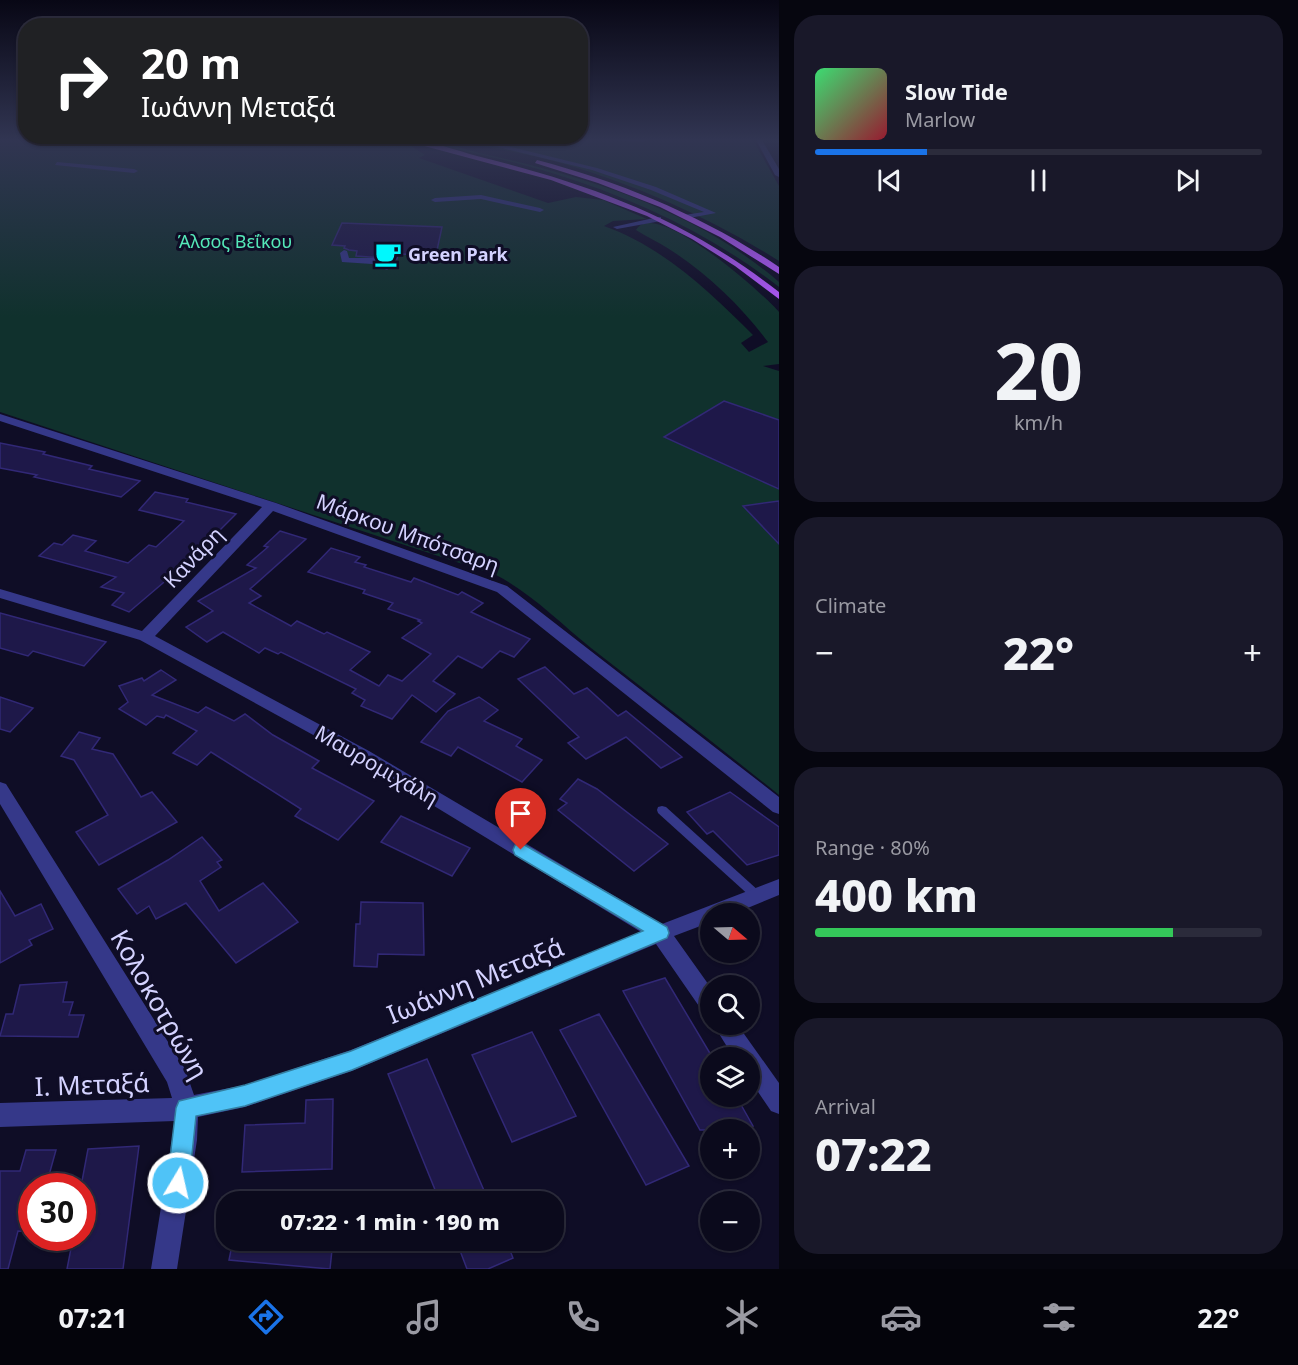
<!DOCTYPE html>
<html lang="en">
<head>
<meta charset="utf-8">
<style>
	body { margin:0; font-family:"Noto Sans",sans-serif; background:#191829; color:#f1f3f6; height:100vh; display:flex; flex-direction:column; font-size:22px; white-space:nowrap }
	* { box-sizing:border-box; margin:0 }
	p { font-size:20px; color:#9a9aa3 }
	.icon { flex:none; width:33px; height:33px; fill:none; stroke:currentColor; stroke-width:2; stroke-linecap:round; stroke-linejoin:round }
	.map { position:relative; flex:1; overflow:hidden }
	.sheet { display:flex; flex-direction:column; gap:15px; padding:15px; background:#06060f; width:519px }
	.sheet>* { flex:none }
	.hud { position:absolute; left:18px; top:18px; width:570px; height:126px; border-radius:24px; box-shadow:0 2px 4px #0004,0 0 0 2px #2b2b3b; background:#202124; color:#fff; overflow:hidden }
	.needle { width:39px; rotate:109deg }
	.controls { position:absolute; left:700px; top:903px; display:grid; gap:12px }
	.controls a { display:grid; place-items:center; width:60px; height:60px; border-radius:50%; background:#0b0a1c; box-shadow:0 2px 4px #0004,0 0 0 2px #2b2b3b; font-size:30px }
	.speed { position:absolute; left:18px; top:1173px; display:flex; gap:12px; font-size:30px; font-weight:700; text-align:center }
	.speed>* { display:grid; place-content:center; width:78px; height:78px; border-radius:50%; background:#0b0a1c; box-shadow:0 2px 4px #0004,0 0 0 2px #2b2b3b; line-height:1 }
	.speed .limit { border:9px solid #d22; background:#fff; color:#111 }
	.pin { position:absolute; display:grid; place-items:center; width:51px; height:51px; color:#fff; margin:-62px -26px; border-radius:50% 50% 50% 0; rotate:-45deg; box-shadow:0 0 6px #0007 }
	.pin .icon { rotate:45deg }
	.me { position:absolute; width:66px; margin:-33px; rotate:9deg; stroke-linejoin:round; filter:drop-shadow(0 0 4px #0008) }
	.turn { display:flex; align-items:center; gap:21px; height:126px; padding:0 24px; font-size:27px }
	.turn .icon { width:78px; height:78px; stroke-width:2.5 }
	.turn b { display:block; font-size:42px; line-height:51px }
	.big { font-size:45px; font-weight:800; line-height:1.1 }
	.sheet .widget { flex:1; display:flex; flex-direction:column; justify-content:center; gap:9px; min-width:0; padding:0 21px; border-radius:24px; background:#191829 }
	.sheet .dial { align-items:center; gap:0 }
	.dial b { font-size:78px; line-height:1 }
	.song { display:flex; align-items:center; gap:18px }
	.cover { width:72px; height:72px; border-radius:9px; background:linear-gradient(135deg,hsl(140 70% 55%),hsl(350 70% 35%)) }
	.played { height:6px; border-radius:3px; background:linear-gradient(90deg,#1a73e8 25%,#2b2b3b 25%) }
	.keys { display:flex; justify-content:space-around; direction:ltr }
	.heat { display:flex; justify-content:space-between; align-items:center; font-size:33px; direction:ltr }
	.charge { height:9px; border-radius:4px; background:linear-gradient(90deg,#34c759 80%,#2b2b3b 0) }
	.trip { position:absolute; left:216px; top:1191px; width:348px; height:60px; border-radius:24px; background:#0b0a1c; box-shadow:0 2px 4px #0004,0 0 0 2px #2b2b3b; font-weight:800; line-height:60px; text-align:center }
	.dock { display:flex; height:96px; justify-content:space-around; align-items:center; background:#04040b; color:#9a9aa3 }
	.dock .icon { width:42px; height:42px }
	.dock .current { color:#1a73e8 }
	.dock b { font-size:27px; color:#f1f3f6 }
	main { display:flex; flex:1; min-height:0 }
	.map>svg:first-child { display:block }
</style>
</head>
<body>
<main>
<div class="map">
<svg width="779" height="1269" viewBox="0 0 779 1269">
	<rect width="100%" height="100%" fill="#0f0d26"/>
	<g fill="#10312d">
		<path d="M0 140H381L411 146 425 155 419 158 548 203 576 197 603 200 647 219 613 221 604 226C663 247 709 291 753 335L741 343 749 352 768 342C741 306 707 273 669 249 658 242 647 237 636 230 654 196 764 294 779 312V364L763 366 779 371V795C717 745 654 697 591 648 560 623 531 593 496 575L0 412Z"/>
		<path d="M417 140C439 140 463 149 484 154 588 177 697 211 779 282V287C712 235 636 199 555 174 510 160 463 151 417 140Z"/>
		<path d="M453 140H753L779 186V261C711 218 639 186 561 163 526 153 489 148 453 140Z"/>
	</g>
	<g fill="#1e1849" stroke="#312876" stroke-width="1.5">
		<path d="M342 223 442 227 436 255 398 254 397 259 356 256 357 251 349 250 344 248 345 246 332 245Z"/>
		<path d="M724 401 779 420V489L664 437Z"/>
		<path d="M0 443 45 452 43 454 92 466 89 469 140 481 121 497 34 477 37 475 0 468Z"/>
		<path d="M155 492 188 499 186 502 236 514 213 537 209 536 163 583 129 612 112 605 124 593 101 587 116 577 39 556 54 543 62 545 73 535 96 541 85 551 128 563 149 545 156 547 184 521 139 510Z"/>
		<path d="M779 501V544L743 506Z"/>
		<path d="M280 531 306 539 250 589 261 596 249 603 291 626 297 621 324 634 327 632 370 652 350 670 379 686 388 675 402 681 431 654 402 638 422 623 418 621 420 620 388 609 393 603 363 593 365 590 308 572 331 548 360 557 355 562 366 565 364 567 411 582 414 578 458 595 462 592 483 603 471 612 530 639 514 657 500 651 482 668 458 656 433 681 455 694 436 712 412 695 392 719 361 706 365 700 352 693 356 689 281 652 278 654 265 648 259 653 223 632 207 642 186 627 213 611 198 601 256 568 247 565 268 547 264 546Z"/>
		<path d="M0 613 106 642 84 666 33 651 28 656 0 648Z"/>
		<path d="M545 667 574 694 587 688 618 716 626 711 682 757 661 768 626 737 586 759 568 743 579 737 518 679Z"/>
		<path d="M161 670 176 680 152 695 198 713 206 707 234 721 245 714 273 735 319 761 312 768 374 801 338 840 295 816 301 809 211 752 197 765 173 753 197 731 166 715 164 718 157 716 146 725 119 709 128 702 119 686 142 678 144 681Z"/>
		<path d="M0 697 33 708 10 732 0 729Z"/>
		<path d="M479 697 498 710 484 721 522 739 516 746 542 760 522 782 458 747 451 756 421 742 448 711Z"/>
		<path d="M79 732 100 738 92 749 113 754 141 797 152 792 177 822 99 865 76 832 108 815 74 760 61 756Z"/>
		<path d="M578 779 597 789 668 844 634 871 558 810 567 803 560 799Z"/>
		<path d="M730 792 779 827V855L747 865 713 831 707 834 687 812Z"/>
		<path d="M401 816 470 848 452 876 381 842Z"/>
		<path d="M202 837 222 860 217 862 221 867 200 881 219 911 263 883 298 922 236 963 186 903 156 919 149 906 137 914 118 889 168 860Z"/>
		<path d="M0 891 15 916 41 904 53 929 29 940 32 945 0 963Z"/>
		<path d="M361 902 423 903 424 955 378 954 377 967 354 966 356 924H360Z"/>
		<path d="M665 978 711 1055V1096H736L753 1126 743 1130H700L623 991Z"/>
		<path d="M67 982 63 1002H73L69 1015H84L78 1037 0 1036 6 1014H13L20 985Z"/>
		<path d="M599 1014 689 1166 646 1185 560 1030Z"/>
		<path d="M532 1032 576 1116 512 1142 472 1055Z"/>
		<path d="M427 1059 489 1202H440L388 1074Z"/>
		<path d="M333 1099 332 1169 242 1172 245 1125 305 1123 306 1100Z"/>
		<path d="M139 1146 123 1269H67L73 1238H82V1181L88 1149Z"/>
		<path d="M26 1150H56L46 1186H32V1232L18 1231 8 1269H0V1171H20Z"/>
		<path d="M233 1240H333L330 1269 229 1260Z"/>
		<path d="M456 1240H506L513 1258 488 1269H467Z"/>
	</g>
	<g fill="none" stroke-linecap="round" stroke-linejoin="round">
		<path fill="#353889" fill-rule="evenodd" d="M662 806 666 807 760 892 762 895 760 898 756 900 752 898 658 813 657 810 658 807Z"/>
		<g fill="#353889" fill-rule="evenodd">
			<path d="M469 140 503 145 597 168 656 187 716 213 684 219V215L704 212 651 190 592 170Z"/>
			<path d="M608 140H646L643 142Z"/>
			<path d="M756 140H762L779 169V177L775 175Z"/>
			<path d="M57 162 134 169 138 171 134 173 55 165Z"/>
			<path d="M481 195 540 208 544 210 540 212 481 199 435 202 431 200 435 198Z"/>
			<path d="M658 217H661V221L617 229 613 227Z"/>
			<path d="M344 250 347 251 349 258H374L391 267 387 270 372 264 342 262 340 253Z"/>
			<path d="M0 414 276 503 507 586 779 797V814L773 812 497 592 273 511 155 636 369 751 662 924 779 879V895L733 914H711V922L674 936 711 988V1015L703 1012 656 944 352 1071 245 1107 198 1117 197 1140 177 1269H151L175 1121 0 1127V1103L172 1098 167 1082 0 804V782L6 784 185 1069 194 1095 245 1085 351 1050 641 932 357 759 140 640 0 598V589L142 631 262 507 0 421Z"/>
			<path d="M713 1024H737L779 1083V1114L771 1111 750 1080V1058H734Z"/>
		</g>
		<g fill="#b459ff" fill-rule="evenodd">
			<path d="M402 140C425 138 454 150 477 156 593 185 684 218 779 292V299L735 266 692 239 647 216 551 180Z"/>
			<path d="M537 160C624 183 705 217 779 267V274L720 237 660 207 598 183 535 163Z"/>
		</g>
	</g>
	<linearGradient id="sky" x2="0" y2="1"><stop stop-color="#080715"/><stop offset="0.44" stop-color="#313552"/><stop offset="1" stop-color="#313552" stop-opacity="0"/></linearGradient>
	<rect width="779" height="317" fill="url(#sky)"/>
	<path fill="#4fc3f7" stroke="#337fa1" stroke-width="1.5" d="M521 843 667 927 669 933 667 938 352 1070 245 1106 196 1116 189 1183 186 1191 178 1194 170 1191 167 1183 176 1108 179 1101 245 1085 351 1051 643 931 515 855 513 850 515 845Z"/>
	<defs>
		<symbol id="cafe-bare" viewBox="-9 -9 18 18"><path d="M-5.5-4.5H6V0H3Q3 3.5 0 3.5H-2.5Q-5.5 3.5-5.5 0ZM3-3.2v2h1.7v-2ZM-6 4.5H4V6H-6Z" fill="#00f8fd" stroke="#0f0d26" stroke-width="2.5" paint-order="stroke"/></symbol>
	</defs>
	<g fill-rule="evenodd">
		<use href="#cafe-bare" x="369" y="235" width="38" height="38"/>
	</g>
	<g text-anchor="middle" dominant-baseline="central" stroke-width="6" stroke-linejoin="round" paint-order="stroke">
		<g font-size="18" fill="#55e8b8" stroke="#0f0d26">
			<text x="235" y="241">Άλσος Βεΐκου</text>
		</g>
		<g font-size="18" font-weight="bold" fill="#d4d2ff" stroke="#0f0d26" text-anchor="start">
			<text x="408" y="254">Green Park</text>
		</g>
		<g font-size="21" fill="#d4d2ff" stroke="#0f0d26">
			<text transform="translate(408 533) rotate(20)">Μάρκου Μπότσαρη</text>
			<text transform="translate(193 557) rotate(-46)">Κανάρη</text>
			<text transform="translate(377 765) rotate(30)">Μαυρομιχάλη</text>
		</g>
		<g font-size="26" fill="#d4d2ff" stroke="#0f0d26">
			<text transform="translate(475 980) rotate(-22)">Ιωάννη Μεταξά</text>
			<text transform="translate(160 1004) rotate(60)">Κολοκοτρώνη</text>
			<text transform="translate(92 1084) rotate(-2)">Ι. Μεταξά</text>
		</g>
	</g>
</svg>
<div class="controls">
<a><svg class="needle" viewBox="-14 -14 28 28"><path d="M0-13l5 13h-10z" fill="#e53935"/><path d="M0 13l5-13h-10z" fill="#9a9aa3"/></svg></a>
<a><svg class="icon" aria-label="search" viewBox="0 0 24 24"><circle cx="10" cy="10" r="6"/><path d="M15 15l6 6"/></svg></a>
<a><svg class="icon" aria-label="layers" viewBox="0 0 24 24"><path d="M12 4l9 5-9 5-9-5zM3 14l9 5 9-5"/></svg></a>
<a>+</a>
<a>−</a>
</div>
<div class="speed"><div class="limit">30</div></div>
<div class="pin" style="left:521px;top:850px;background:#d93025"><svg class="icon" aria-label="arrive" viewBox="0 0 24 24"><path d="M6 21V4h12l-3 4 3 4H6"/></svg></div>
<svg class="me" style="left:178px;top:1183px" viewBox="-20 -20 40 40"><circle r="17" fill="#4fc3f7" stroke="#fff" stroke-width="3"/><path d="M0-11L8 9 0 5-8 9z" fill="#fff"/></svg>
<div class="trip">07:22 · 1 min · 190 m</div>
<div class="hud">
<div class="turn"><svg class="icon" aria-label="right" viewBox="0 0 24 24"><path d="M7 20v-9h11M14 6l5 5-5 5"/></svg><div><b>20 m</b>Ιωάννη Μεταξά</div></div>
</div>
</div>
<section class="sheet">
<div class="widget">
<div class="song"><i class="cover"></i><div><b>Slow Tide</b><p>Marlow</p></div></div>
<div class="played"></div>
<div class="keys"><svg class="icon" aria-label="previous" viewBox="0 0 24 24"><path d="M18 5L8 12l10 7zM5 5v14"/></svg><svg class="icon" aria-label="pause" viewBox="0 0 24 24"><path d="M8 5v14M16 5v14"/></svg><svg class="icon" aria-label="next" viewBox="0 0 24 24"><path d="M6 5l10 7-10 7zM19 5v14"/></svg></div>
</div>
<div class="widget dial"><b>20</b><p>km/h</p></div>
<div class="widget"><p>Climate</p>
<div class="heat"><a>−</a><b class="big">22°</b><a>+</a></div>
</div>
<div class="widget"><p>Range · 80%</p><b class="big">400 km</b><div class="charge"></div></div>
<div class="widget"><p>Arrival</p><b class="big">07:22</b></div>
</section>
</main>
<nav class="dock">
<b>07:21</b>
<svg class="icon current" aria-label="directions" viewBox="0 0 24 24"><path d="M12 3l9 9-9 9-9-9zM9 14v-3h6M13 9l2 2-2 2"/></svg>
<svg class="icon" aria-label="music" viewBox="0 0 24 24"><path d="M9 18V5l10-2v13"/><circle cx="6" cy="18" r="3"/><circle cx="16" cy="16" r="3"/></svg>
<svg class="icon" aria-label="phone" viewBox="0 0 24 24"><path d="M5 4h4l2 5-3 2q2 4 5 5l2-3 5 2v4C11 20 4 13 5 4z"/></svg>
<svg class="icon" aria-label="climate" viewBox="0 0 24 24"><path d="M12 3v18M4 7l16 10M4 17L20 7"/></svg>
<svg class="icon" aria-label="car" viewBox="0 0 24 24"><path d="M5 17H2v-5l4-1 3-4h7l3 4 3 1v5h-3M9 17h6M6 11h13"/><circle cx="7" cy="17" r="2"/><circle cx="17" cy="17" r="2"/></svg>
<svg class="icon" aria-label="filters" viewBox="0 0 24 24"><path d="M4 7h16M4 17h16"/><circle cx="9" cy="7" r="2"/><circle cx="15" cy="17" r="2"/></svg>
<b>22°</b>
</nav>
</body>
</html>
